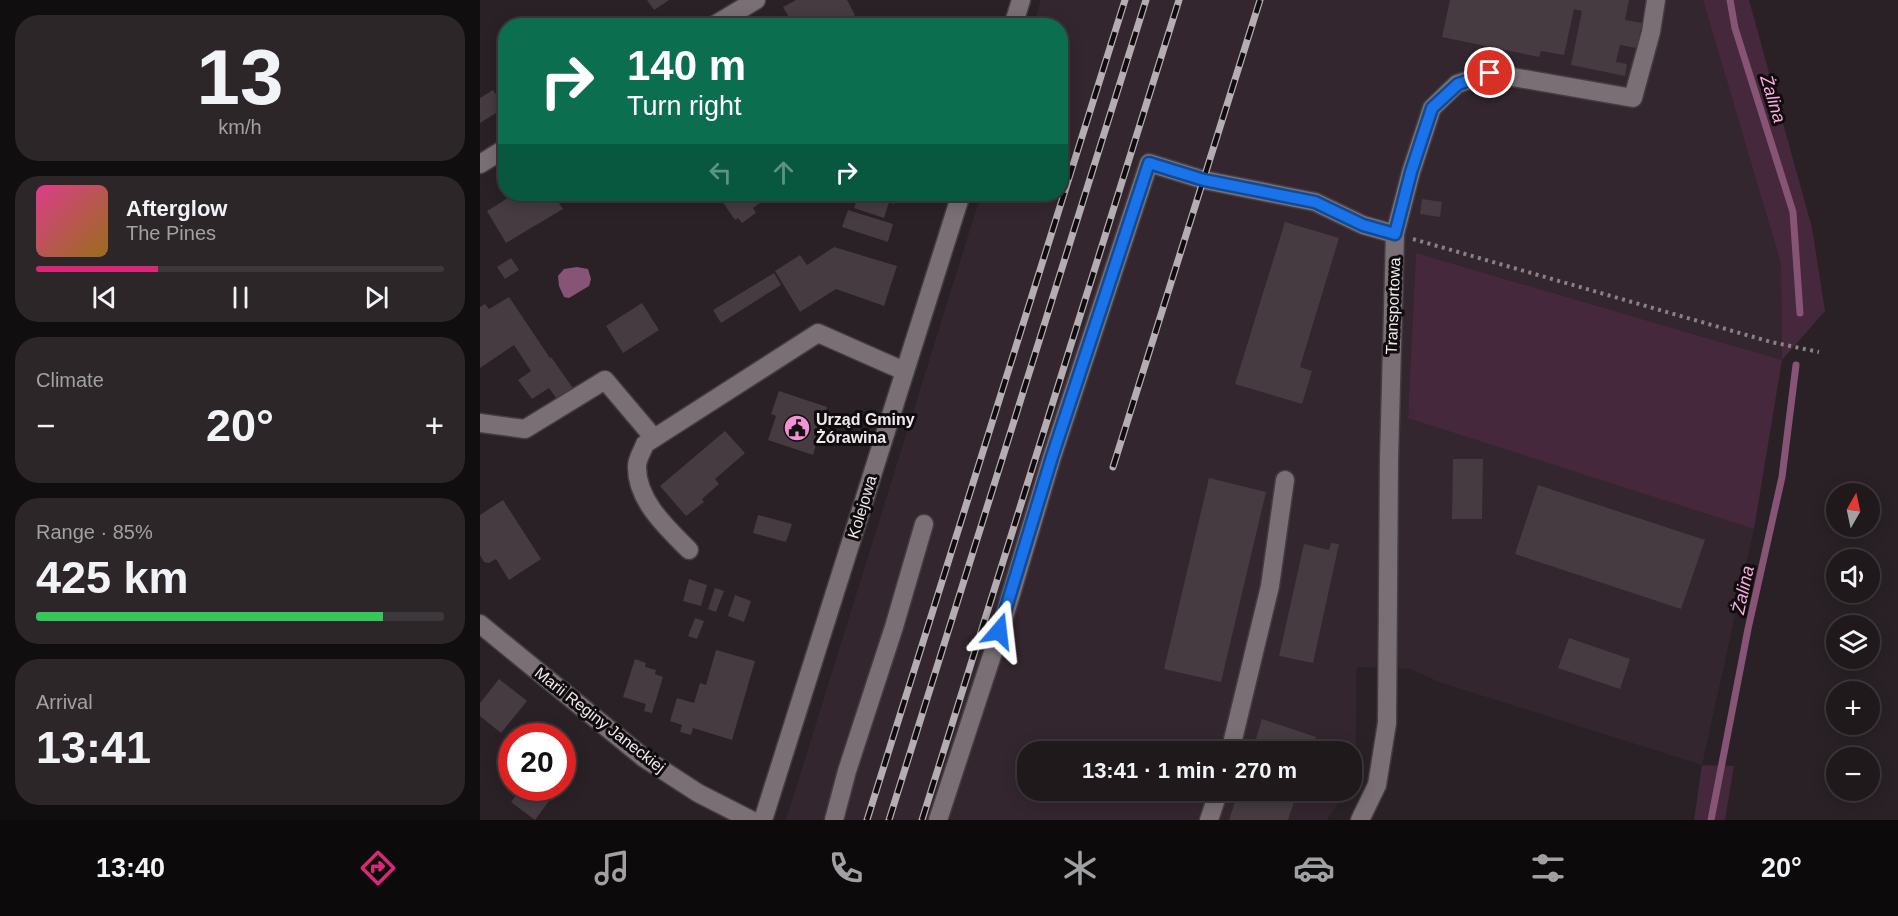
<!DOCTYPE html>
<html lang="en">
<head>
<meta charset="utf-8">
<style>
	body { margin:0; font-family:Arial,sans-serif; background:#2c2629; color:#f1f3f6; height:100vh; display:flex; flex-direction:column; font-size:22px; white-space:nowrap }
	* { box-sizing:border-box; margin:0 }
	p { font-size:20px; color:#a1a0a3 }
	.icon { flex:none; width:33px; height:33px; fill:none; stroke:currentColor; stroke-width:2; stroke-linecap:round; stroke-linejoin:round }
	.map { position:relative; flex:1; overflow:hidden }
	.panel { display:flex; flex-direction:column; gap:15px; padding:15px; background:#110e0f; width:480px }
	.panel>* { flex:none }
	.hud { position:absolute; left:18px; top:18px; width:570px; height:183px; border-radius:24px; box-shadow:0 3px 15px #0003,0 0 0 2px #3c383b; background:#0b6e4f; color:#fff; overflow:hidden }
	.needle { width:39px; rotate:9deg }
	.tools { position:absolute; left:1346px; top:483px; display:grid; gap:12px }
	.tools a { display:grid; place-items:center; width:54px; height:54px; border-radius:50%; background:#1f191c; box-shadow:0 3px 15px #0003,0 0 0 2px #3c383b; font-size:30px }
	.speed { position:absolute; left:18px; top:723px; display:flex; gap:12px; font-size:30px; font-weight:700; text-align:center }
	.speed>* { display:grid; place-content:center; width:78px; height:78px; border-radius:50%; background:#1f191c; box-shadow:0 3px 15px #0003,0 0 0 2px #3c383b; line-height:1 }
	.speed .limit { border:9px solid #d22; background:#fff; color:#111 }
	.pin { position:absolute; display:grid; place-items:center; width:51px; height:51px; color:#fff; margin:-26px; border:3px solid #fff; border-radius:50%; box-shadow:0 2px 6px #0007 }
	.me { position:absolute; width:66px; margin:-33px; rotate:17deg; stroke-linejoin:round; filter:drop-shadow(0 0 4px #0008) }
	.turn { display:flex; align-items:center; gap:21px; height:126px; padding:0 30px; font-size:27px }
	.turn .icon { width:78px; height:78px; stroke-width:2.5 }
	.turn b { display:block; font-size:42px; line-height:51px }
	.lanes { display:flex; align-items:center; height:57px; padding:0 30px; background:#0003; justify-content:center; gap:30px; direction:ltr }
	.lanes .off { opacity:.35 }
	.big { font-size:45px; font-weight:700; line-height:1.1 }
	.panel .widget { flex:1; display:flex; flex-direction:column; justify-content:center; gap:9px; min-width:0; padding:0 21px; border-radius:24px; background:#2c2629 }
	.panel .dial { align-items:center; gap:0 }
	.dial b { font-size:78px; line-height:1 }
	.song { display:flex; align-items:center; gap:18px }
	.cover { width:72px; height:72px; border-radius:9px; background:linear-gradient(135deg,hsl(330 70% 55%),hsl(40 70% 35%)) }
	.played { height:6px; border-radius:3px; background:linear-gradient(90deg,#db2777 30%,#3c383b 30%) }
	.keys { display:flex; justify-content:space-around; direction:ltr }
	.heat { display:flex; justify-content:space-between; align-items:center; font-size:33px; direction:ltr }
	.charge { height:9px; border-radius:4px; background:linear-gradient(90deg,#34c759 85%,#3c383b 0) }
	.trip { position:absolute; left:537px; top:741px; width:345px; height:60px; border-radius:24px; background:#1f191c; box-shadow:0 3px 15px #0003,0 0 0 2px #3c383b; font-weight:700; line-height:60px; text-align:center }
	.tab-bar { display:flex; height:96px; justify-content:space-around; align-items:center; background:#0c0a0b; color:#a1a0a3 }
	.tab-bar .icon { width:42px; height:42px }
	.tab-bar .selected { color:#db2777 }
	.tab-bar b { font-size:27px; color:#f1f3f6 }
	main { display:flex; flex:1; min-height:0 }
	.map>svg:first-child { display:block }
</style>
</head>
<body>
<main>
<section class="panel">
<div class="widget dial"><b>13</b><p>km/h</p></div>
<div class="widget">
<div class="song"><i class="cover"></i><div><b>Afterglow</b><p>The Pines</p></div></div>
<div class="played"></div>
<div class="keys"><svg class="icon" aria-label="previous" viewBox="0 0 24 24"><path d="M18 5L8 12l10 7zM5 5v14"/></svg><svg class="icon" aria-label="pause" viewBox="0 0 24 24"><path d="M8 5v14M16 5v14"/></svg><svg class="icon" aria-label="next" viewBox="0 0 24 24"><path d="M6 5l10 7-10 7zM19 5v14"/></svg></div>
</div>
<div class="widget"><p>Climate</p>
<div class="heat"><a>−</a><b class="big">20°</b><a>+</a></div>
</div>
<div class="widget"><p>Range · 85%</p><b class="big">425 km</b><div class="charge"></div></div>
<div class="widget"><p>Arrival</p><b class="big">13:41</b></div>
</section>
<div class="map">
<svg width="1418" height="820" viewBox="0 0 1418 820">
	<rect width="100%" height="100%" fill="#292126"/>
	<path fill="#34262f" d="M561 0H1223L1301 264 1302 360 936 253 928 417 1274 529 1222 765 959 682 931 669 877 667 875 776 872 781V752H548V790L866 791 847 820H306L501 194H580V26L553 25Z"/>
	<g fill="#46283c">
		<path d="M1223 0H1269L1332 228 1345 311 1302 360 1274 529 928 418 936 253 1302 360 1301 264Z"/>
		<path d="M1222 765 1254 766 1245 820H1214Z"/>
	</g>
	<path fill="#875476" d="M97 267 108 269 111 279 109 286 89 298 84 297 79 286 78 276 84 269Z"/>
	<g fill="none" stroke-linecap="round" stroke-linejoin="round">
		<g stroke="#875476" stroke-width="7">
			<path d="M1250 0 1255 28 1313 212 1320 313"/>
			<path d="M1231 820 1268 629 1302 477 1316 365"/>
		</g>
	</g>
	<g fill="#453b41">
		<path d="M167 0H189L174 10Z"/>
		<path d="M316 0H367L375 15 355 26H314L303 7Z"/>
		<path d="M970 0H1149L1145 20 1162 23 1157 48 1140 45 1136 62 1147 64 1145 76 1091 65 1102 11 1094 9 1084 55 1061 51 1059 57 962 37Z"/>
		<path d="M26 85V102L18 91Z"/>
		<path d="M13 90 24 108 0 123V98Z"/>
		<path d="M32 194H73L83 209 26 243 7 211 33 195Z"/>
		<path d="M237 194H293L273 208 276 213 262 223 258 218 255 220Z"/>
		<path d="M379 194H417L414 204 409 202 404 218 374 208Z"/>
		<path d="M942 199 962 202 960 217 940 214Z"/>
		<path d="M368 210 413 224 408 242 362 227Z"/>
		<path d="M805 222 859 238 820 367 832 371 822 404 755 384Z"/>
		<path d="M354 247 417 266 404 306 356 289 320 312 295 271 320 255 327 265Z"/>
		<path d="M31 258 39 270 25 279 17 267Z"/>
		<path d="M294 273 301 285 241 323 233 310Z"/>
		<path d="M29 297 70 358 71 357 95 391 79 402 69 388 52 399 38 380 51 371 34 345 0 368V307L5 304 9 309Z"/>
		<path d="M162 303 179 330 143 353 126 326Z"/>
		<path d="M299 391 347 407 333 455 288 440 296 416 291 414Z"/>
		<path d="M245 431 265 453 235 479 239 484 222 499 224 502 206 516 180 486Z"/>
		<path d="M973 459H1003L1002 519H972Z"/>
		<path d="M729 478 786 492 741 682 684 669Z"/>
		<path d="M1058 485 1225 540 1201 609 1035 554Z"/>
		<path d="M23 500 61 559 29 580 16 559 9 563 4 562 0 555V515Z"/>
		<path d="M278 515 312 524 306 542 273 533Z"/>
		<path d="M851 543 859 544 833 663 799 656 824 544 849 550Z"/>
		<path d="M209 579 227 585 221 606 203 601Z"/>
		<path d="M235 588 244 591 236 612 228 609Z"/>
		<path d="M255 595 271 601 264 622 248 616Z"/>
		<path d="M215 618 224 621 217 639 208 636Z"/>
		<path d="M1089 638 1150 659 1140 689 1078 668Z"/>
		<path d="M236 650 275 661 252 740 213 728 211 735 200 732 202 725 190 721 197 698 214 703 220 683 226 685Z"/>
		<path d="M155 659 166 663 165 667 176 670 175 674 183 677 172 713 164 711 166 704 143 697Z"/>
		<path d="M19 679 47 701 21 733 0 716V703Z"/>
		<path d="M782 719 836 737 831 752H772Z"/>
		<path d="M42 788H66L61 794 69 801 55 820 31 802Z"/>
		<path d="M759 790H818L808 820H749Z"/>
	</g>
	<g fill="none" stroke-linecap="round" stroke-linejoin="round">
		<defs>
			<g id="minor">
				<path d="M233 26 276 0"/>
				<path d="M533 26 541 0"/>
				<path d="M0 164 26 148"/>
				<path d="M0 423 45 429 125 380 174 438"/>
				<path d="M209 550C187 528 156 500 157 466 157 459 163 450 165 444L338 333 424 371"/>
				<path d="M0 624 164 758 218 793 271 820"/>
				<path d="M750 752 790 586 805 480"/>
				<path d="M283 820 481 194"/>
				<path d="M354 820 367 771 414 627 444 524"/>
				<path d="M458 820 520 631 572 457 669 163 724 180 835 202 883 225 915 234"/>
				<path d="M729 820 739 790"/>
				<path d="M880 820 897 785 907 723 909 460 915 234 931 172 952 108 977 84 1010 73 1153 98 1171 32 1176 0"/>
			</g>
		</defs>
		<use href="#minor" stroke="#433c40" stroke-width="21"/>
		<path stroke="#888185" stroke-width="4" stroke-dasharray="3 4.5" stroke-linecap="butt" d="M933 239 1291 342 1339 352"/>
		<use href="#minor" stroke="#796f75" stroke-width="18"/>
		<defs>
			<g id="rail">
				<path d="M633 467 780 0"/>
				<path d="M387 820 645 0"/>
				<path d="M409 820 666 0"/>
				<path d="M442 820 699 0"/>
			</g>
		</defs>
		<use href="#rail" stroke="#b4adb2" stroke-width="7"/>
		<use href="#rail" stroke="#100c0e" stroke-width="4.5" stroke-dasharray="14" stroke-linecap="butt"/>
	</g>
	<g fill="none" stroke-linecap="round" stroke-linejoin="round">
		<defs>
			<path id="route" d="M519 631 572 457 669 163 724 180 835 202 883 225 915 234 931 172 952 108 978 84 1010 73"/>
		</defs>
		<use href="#route" stroke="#114b97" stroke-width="15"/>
		<use href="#route" stroke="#1a73e8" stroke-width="10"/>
	</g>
	<defs>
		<symbol id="civic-disc" viewBox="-11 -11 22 22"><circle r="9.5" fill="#f491d4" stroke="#100c0e"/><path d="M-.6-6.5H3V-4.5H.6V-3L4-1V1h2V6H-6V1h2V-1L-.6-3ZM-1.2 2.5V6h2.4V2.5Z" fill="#111"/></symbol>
	</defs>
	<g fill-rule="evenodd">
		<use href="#civic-disc" x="302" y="413" width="30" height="30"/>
	</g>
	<g text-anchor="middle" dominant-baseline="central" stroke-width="6" stroke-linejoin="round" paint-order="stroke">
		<g font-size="16" fill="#f0eaee" stroke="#100c0e">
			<text transform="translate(913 306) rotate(-88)">Transportowa</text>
			<text transform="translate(382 507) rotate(-73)">Kolejowa</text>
			<text transform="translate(120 720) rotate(38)">Marii Reginy Janeckiej</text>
		</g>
		<g font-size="16" font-weight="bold" fill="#f0eaee" stroke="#100c0e" text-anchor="start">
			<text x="336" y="419">Urząd Gminy<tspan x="336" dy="18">Żórawina</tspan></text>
		</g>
		<g font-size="18" font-style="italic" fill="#fbade0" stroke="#100c0e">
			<text transform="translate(1293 99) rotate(73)">Żalina</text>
			<text transform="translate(1263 590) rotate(-78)">Żalina</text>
		</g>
	</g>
</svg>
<div class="tools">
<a><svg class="needle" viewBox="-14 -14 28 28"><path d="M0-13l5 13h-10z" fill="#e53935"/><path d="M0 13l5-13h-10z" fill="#a1a0a3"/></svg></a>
<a><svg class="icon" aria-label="sound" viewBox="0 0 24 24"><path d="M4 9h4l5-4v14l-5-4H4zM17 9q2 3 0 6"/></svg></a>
<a><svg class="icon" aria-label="layers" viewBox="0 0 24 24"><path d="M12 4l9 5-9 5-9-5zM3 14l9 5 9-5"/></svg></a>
<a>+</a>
<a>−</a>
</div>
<div class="speed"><div class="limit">20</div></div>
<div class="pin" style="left:1010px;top:73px;background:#d93025"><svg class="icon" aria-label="arrive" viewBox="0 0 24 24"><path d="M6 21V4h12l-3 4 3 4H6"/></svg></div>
<svg class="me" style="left:519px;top:631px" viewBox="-20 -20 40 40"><path d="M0-17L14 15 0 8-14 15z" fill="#1a73e8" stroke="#fff" stroke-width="4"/></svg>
<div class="trip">13:41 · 1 min · 270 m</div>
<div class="hud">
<div class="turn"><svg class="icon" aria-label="right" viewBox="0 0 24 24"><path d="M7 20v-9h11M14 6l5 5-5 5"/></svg><div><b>140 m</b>Turn right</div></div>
<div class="lanes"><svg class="icon off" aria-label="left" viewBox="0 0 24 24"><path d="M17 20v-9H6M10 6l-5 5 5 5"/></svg><svg class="icon off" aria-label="ahead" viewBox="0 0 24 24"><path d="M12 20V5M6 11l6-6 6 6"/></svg><svg class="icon" aria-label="right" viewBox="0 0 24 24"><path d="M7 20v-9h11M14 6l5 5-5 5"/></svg></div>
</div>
</div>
</main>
<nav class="tab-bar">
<b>13:40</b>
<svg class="icon selected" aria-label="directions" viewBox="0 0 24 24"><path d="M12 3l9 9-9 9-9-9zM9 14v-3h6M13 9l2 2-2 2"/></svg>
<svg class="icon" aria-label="music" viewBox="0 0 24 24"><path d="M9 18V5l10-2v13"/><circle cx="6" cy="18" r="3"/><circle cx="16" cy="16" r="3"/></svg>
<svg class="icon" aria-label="phone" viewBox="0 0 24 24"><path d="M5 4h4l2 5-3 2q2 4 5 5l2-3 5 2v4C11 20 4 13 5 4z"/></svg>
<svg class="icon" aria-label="climate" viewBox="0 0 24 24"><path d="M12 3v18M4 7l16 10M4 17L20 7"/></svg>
<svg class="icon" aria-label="car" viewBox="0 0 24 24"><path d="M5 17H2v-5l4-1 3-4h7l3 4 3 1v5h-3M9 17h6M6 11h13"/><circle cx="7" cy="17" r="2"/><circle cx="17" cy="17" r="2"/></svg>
<svg class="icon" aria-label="filters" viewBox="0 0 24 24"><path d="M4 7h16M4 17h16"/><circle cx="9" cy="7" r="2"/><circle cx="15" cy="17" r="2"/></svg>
<b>20°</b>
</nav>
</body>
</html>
